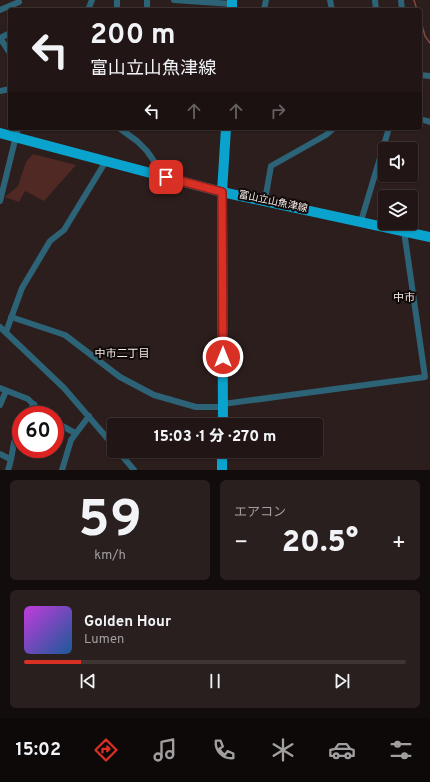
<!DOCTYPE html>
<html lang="ja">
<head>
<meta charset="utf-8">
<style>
	body { margin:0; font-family:Overpass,"Noto Sans JP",sans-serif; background:#291f1e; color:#f1f3f6; height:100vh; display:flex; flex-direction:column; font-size:15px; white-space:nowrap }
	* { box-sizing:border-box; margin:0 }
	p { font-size:13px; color:#a29fa0 }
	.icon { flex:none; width:22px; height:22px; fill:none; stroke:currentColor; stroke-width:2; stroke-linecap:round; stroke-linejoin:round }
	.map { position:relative; height:470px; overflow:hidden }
	.drawer { display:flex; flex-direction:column; gap:10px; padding:10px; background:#120c0c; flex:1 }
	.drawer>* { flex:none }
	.top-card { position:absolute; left:8px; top:8px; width:414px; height:122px; border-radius:4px; box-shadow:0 1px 3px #0004,0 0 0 1px #3e3534; background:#211615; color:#f1f3f6; overflow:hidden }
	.buttons { position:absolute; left:378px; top:142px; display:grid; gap:8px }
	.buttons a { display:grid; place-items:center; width:40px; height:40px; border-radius:4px; background:#211615; box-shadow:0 1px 3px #0004,0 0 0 1px #3e3534; font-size:20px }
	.speed { position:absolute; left:12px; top:406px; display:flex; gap:8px; font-size:20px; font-weight:700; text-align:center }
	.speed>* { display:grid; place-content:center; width:52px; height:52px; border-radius:50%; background:#211615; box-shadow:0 1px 3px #0004,0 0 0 1px #3e3534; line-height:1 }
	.speed .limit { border:6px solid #d22; background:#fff; color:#111 }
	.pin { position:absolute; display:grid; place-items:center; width:34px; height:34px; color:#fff; margin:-17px; border-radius:8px; box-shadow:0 2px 6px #0006 }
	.me { position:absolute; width:44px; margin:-22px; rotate:0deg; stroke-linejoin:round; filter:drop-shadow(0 0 3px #0008) }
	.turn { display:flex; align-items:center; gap:14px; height:84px; padding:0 16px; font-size:18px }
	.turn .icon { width:52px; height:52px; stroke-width:2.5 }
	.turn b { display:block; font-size:28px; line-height:34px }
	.lanes { display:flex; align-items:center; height:38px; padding:0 16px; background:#0003; justify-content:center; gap:20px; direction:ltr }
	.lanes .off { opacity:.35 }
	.big { font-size:30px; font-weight:800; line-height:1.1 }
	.drawer .widget { flex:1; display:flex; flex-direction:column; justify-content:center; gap:6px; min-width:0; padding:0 14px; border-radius:6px; background:#291f1e }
	.drawer .dial { align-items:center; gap:0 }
	.dial b { font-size:52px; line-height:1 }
	.song { display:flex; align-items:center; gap:12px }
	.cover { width:48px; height:48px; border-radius:6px; background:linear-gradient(135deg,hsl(290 70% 55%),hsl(210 70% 35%)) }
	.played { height:4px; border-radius:2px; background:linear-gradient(90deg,#d93025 15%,#3e3534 15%) }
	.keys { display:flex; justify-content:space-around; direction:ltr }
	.heat { display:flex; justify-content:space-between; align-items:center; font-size:22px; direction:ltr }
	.drawer .tiles { flex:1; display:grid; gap:10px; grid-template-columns:1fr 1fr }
	.widget:last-child { grid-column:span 2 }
	.trip { position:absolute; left:107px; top:418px; width:216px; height:40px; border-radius:4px; background:#211615; box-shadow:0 1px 3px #0004,0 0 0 1px #3e3534; font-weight:800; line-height:40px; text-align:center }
	.tab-bar { display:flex; height:64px; justify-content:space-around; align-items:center; background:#0d0908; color:#a29fa0 }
	.tab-bar .icon { width:28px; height:28px }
	.tab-bar .current { color:#d93025 }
	.tab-bar b { font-size:18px; color:#f1f3f6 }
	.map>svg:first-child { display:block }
</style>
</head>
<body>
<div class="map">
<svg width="430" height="470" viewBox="0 0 430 470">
	<rect width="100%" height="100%" fill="#2c1e1c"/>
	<path fill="#502824" d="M33 154 76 165 44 201 25 191 19 202 5 197 18 186 26 162Z"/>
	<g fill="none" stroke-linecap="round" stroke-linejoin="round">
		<g stroke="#864740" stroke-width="1.5">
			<path d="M414 0 417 10"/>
			<path d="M420 18 425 36 430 43"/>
		</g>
		<g stroke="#2c6377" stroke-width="6">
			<path d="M147 0V10"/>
			<path d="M174 0 232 4"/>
			<path d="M330 0 332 10"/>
			<path d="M375 0 376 10"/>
			<path d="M401 0 402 10"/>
			<path d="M0 10 19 2"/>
			<path d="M88 10 92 0"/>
			<path d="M117 10V0"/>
			<path d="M264 10 266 0"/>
			<path d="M0 38 10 53"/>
			<path d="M0 38 10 33"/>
			<path d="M420 75 430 76"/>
			<path d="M0 91 10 89"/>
			<path d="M420 119 430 122"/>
			<path d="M119 128 137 141 147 151 165 177"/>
			<path d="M265 200 271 166 326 135 334 128"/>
			<path d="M0 201 18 128"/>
			<path d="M361 221 389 128"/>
			<path d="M11 317 65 335 120 377 154 395 196 407H223"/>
			<path d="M0 327 64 388 114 446"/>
			<path d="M6 332 22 288 50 241 64 230 106 161"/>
			<path d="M0 388 28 399 44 415"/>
			<path d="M223 404 425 377 404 231"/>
			<path d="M0 405 6 391"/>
			<path d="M27 415 34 404"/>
			<path d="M55 422 75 433"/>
			<path d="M118 451 134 470"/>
			<path d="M0 454 10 459"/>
			<path d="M8 470C14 455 11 441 21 425"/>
			<path d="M62 470 71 440 89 416"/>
		</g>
		<g stroke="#0aa3ce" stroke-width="10">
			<path d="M232 10V0"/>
			<path d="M0 133 222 192 430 237"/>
			<path d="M223 425 222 192 226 128"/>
			<path d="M222 470V451"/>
		</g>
	</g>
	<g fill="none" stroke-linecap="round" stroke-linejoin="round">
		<defs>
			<path id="route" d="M166 177 222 192 223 357"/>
		</defs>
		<use href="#route" stroke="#8d1f18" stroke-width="10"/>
		<use href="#route" stroke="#d93025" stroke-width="7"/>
	</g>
	<g text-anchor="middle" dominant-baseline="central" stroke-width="4" stroke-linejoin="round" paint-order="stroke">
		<g font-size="10" fill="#f6ecea" stroke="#100a09">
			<text transform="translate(273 202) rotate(12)">富山立山魚津線</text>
		</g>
		<g font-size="11" fill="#f6ecea" stroke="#100a09">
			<text x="404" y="298">中市</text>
			<text x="122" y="354">中市二丁目</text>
		</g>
	</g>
</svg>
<div class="buttons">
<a><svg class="icon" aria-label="sound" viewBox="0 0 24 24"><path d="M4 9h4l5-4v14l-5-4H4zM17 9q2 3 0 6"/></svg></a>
<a><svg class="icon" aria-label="layers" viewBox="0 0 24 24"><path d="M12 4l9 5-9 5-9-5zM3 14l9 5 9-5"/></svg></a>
</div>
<div class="speed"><div class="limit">60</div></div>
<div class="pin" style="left:166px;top:177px;background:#d93025"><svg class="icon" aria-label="arrive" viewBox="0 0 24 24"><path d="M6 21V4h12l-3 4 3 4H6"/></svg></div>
<svg class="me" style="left:223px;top:357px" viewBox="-20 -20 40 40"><circle r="17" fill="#d93025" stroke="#fff" stroke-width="3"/><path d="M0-11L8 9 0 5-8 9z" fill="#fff"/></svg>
<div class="trip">15:03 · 1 分 · 270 m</div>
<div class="top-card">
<div class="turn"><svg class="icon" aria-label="left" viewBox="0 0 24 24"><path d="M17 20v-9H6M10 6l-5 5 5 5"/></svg><div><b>200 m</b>富山立山魚津線</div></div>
<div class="lanes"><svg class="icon" aria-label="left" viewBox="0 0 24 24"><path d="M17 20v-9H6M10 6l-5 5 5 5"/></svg><svg class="icon off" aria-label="ahead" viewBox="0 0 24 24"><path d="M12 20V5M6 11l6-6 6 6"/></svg><svg class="icon off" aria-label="ahead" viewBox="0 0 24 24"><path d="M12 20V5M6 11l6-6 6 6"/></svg><svg class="icon off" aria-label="right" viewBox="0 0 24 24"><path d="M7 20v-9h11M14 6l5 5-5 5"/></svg></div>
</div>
</div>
<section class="drawer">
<div class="tiles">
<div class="widget dial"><b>59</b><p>km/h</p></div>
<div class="widget"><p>エアコン</p>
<div class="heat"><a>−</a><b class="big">20.5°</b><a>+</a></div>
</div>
<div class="widget">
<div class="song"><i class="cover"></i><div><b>Golden Hour</b><p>Lumen</p></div></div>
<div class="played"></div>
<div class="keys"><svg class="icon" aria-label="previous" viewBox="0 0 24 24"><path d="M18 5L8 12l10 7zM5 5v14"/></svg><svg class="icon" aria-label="pause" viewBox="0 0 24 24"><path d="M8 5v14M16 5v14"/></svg><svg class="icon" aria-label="next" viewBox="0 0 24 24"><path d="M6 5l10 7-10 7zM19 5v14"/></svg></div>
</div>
</div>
</section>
<nav class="tab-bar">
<b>15:02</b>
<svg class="icon current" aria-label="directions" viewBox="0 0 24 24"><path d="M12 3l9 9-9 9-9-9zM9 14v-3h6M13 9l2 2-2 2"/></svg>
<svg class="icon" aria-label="music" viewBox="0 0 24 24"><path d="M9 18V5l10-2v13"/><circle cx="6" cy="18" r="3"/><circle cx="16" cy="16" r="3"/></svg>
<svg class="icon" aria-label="phone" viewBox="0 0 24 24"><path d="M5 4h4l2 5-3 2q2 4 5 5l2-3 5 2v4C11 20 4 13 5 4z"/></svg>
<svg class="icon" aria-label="climate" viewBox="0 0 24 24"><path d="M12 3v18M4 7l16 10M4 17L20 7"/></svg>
<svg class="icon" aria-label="car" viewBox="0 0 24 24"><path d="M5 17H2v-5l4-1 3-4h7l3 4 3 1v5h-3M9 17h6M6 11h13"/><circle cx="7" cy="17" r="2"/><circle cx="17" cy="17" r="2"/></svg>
<svg class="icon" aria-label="filters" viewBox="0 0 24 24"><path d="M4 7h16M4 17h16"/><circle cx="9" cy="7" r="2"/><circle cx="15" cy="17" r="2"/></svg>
</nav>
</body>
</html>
